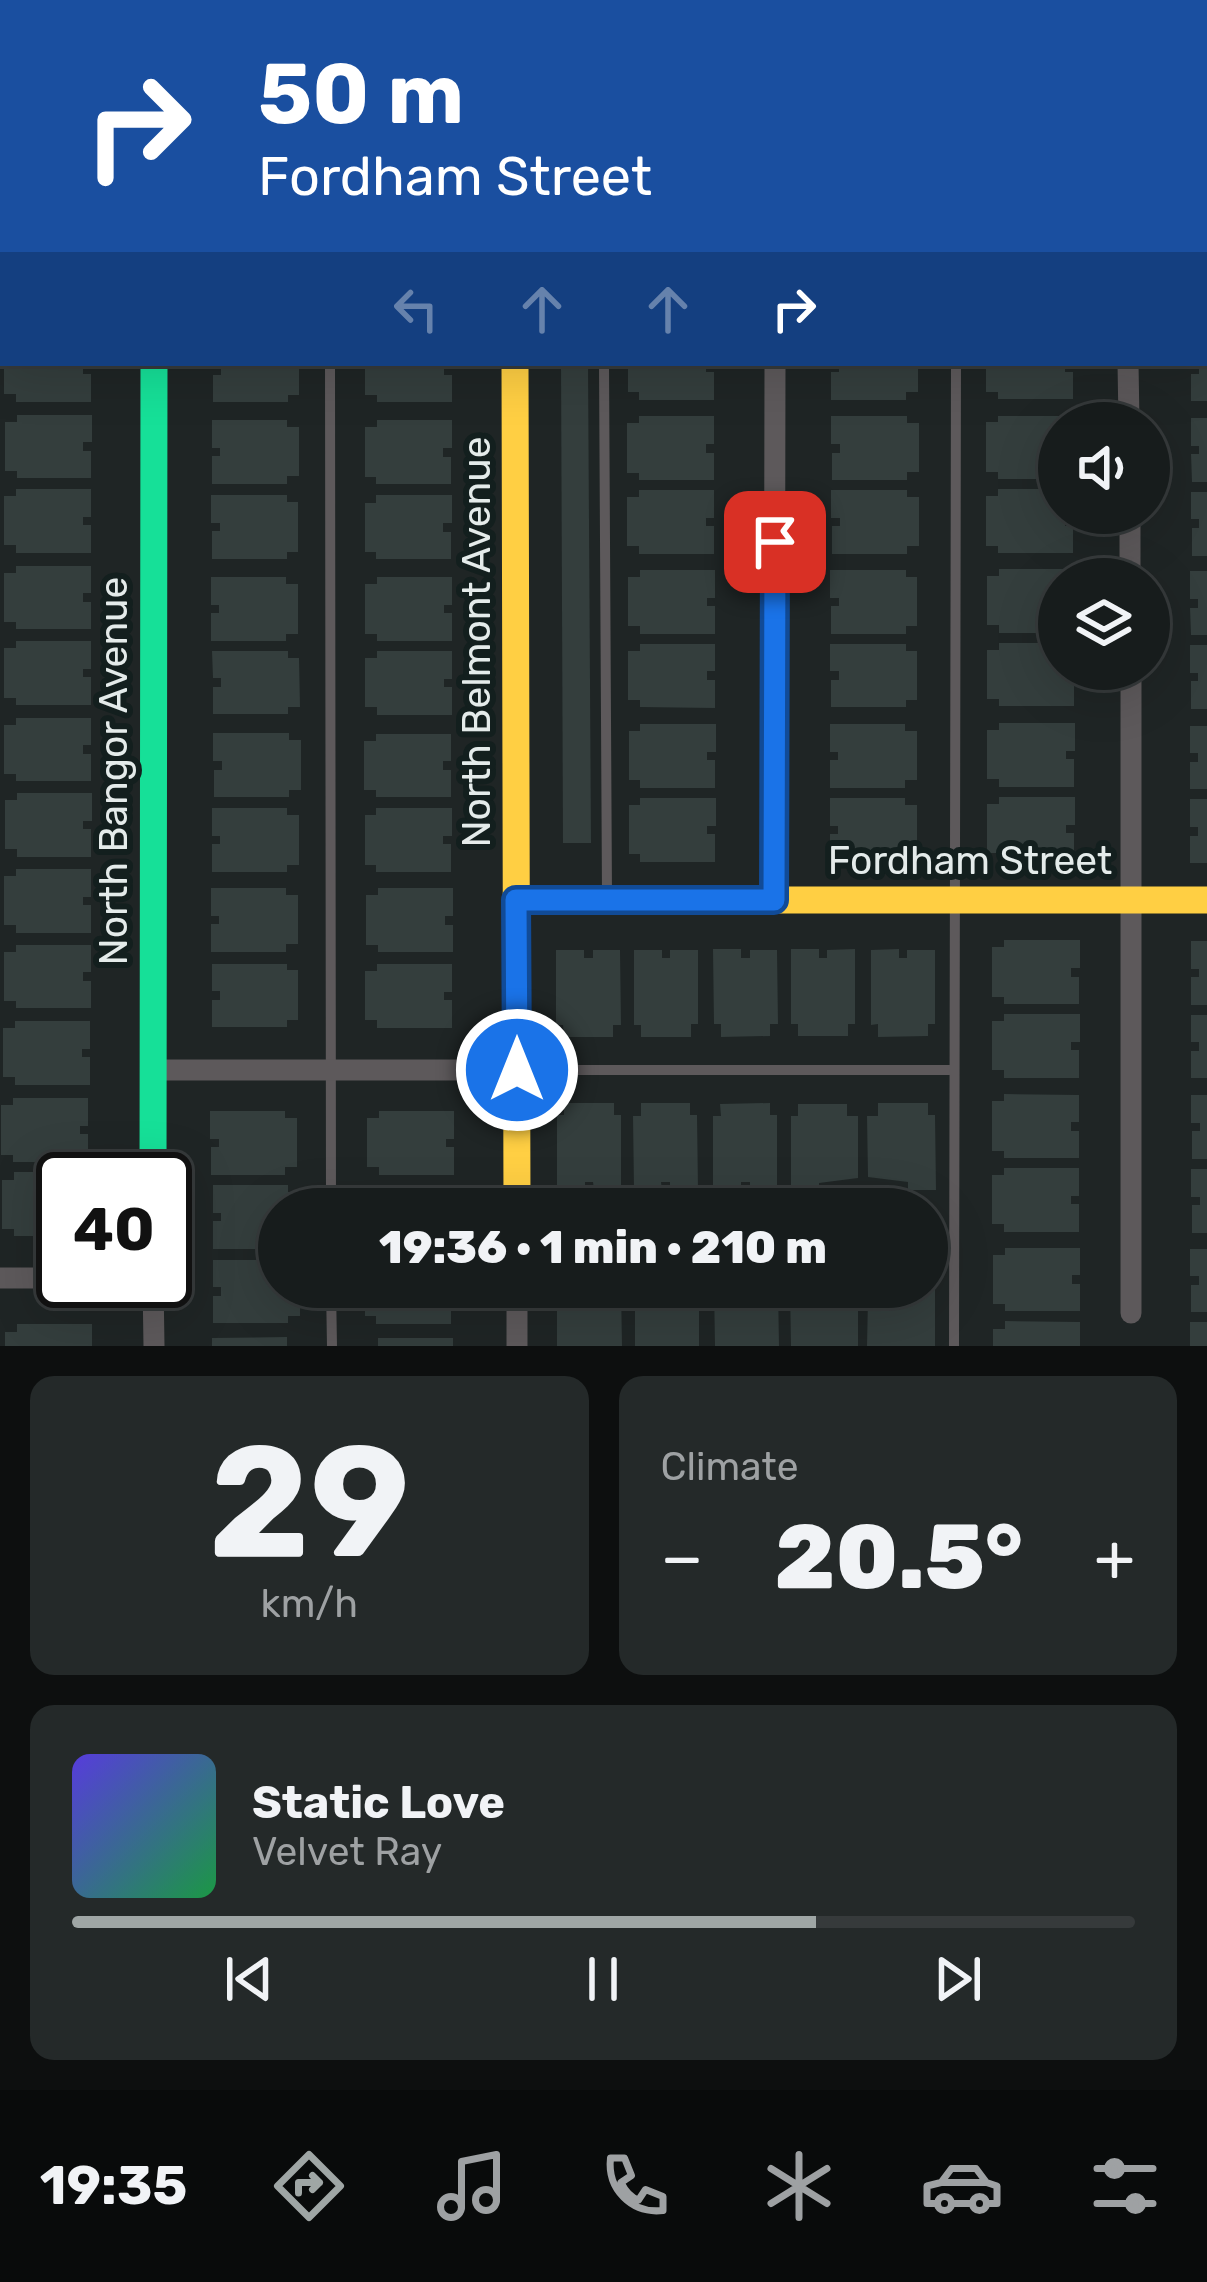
<!DOCTYPE html>
<html lang="en">
<head>
<meta charset="utf-8">
<style>
	body { margin:0; font-family:Rubik,sans-serif; background:#242929; color:#f1f3f6; height:100vh; display:flex; flex-direction:column; font-size:45px; white-space:nowrap }
	* { box-sizing:border-box; margin:0 }
	p { font-size:39px; color:#9ea1a3 }
	.icon { flex:none; width:66px; height:66px; fill:none; stroke:currentColor; stroke-width:2; stroke-linecap:round; stroke-linejoin:round }
	.map { position:relative; height:1346px; overflow:hidden }
	.drawer { display:flex; flex-direction:column; gap:30px; padding:30px; background:#0d0f0f; flex:1 }
	.drawer>* { flex:none }
	.top-card { position:absolute; left:0px; top:0px; width:1209px; height:366px; box-shadow:0 12px 48px #0002,0 0 0 3px #363a3b; background:#1a4fa0; color:#fff; overflow:hidden }
	.tools { position:absolute; left:1038px; top:402px; display:grid; gap:24px }
	.tools a { display:grid; place-items:center; width:132px; height:132px; border-radius:50%; background:#171c1c; box-shadow:0 12px 48px #0002,0 0 0 3px #363a3b; font-size:60px }
	.speed { position:absolute; left:36px; top:1152px; display:flex; gap:24px; font-size:60px; font-weight:700; text-align:center }
	.speed>* { display:grid; place-content:center; width:156px; height:156px; border-radius:50%; background:#171c1c; box-shadow:0 12px 48px #0002,0 0 0 3px #363a3b; line-height:1 }
	.speed .limit { border:6px solid #111; border-radius:18px; background:#fff; color:#111 }
	.pin { position:absolute; display:grid; place-items:center; width:102px; height:102px; color:#fff; margin:-51px; border-radius:24px; box-shadow:0 6px 18px #0006 }
	.me { position:absolute; width:132px; margin:-66px; rotate:0deg; stroke-linejoin:round; filter:drop-shadow(0 0 9px #0008) }
	.turn { display:flex; align-items:center; gap:42px; height:252px; padding:0 60px; font-size:54px }
	.turn .icon { width:156px; height:156px; stroke-width:2.5 }
	.turn b { display:block; font-size:84px; line-height:102px }
	.lanes { display:flex; align-items:center; height:114px; padding:0 60px; background:#0003; justify-content:center; gap:60px; direction:ltr }
	.lanes .off { opacity:.35 }
	.big { font-size:90px; font-weight:800; line-height:1.1 }
	.drawer .widget { flex:1; display:flex; flex-direction:column; justify-content:center; gap:18px; min-width:0; padding:0 42px; border-radius:24px; background:#242929 }
	.drawer .dial { align-items:center; gap:0 }
	.dial b { font-size:156px; line-height:1 }
	.song { display:flex; align-items:center; gap:36px }
	.cover { width:144px; height:144px; border-radius:18px; background:linear-gradient(135deg,hsl(250 70% 55%),hsl(140 70% 35%)) }
	.played { height:12px; border-radius:6px; background:linear-gradient(90deg,#9fa6a5 70%,#363a3b 70%) }
	.keys { display:flex; justify-content:space-around; direction:ltr }
	.heat { display:flex; justify-content:space-between; align-items:center; font-size:66px; direction:ltr }
	.drawer .tiles { flex:1; display:grid; gap:30px; grid-template-columns:1fr 1fr }
	.widget:last-child { grid-column:span 2 }
	.trip { position:absolute; left:258px; top:1188px; width:690px; height:120px; border-radius:60px; background:#171c1c; box-shadow:0 12px 48px #0002,0 0 0 3px #363a3b; font-weight:800; line-height:120px; text-align:center }
	.tabs { display:flex; height:192px; justify-content:space-around; align-items:center; background:#090b0b; color:#9ea1a3 }
	.tabs .icon { width:84px; height:84px }
	.tabs .selected { color:#9fa6a5 }
	.tabs b { font-size:54px; color:#f1f3f6 }
	.map>svg:first-child { display:block }
</style>
</head>
<body>
<div class="map">
<svg width="1207" height="1346" viewBox="0 0 1207 1346">
	<rect width="100%" height="100%" fill="#1f2525"/>
	<g fill="#343e3d">
		<path d="M4 363H83V374H91V402H16V394H4Z"/>
		<path d="M221 363H299V395H288V402H213V375H221Z"/>
		<path d="M365 363H444V375H452V402H377V395H365Z"/>
		<path d="M561 363H588L591 843H563Z"/>
		<path d="M628 363H706V372H714V400H639V392H628Z"/>
		<path d="M839 363H918V392H906V400H831V372H839Z"/>
		<path d="M986 363H1065V372H1073V399H998V392H986Z"/>
		<path d="M1199 363H1207V401H1191V374H1199Z"/>
		<path d="M17 415H92V442H83V451H91V478H17V471H5V422H17Z"/>
		<path d="M639 416H714V444H706V453H714V480H639V473H627V423H639Z"/>
		<path d="M831 416H907V423H919V472H907V480H832V453H840V444H831Z"/>
		<path d="M998 416H1073V423H1059V479H998V472H986V422H998Z"/>
		<path d="M1191 418H1207V482H1192L1191 454H1199V446H1191Z"/>
		<path d="M212 420H287V427H299V476H287V484H212V456H220V448H212Z"/>
		<path d="M377 420H452V448H443V457H451V484H376V477H365V427H377Z"/>
		<path d="M16 489H91V517H83V525H91V553H16V545H4V496H16Z"/>
		<path d="M998 489H1059V513H1065V526H1073V553H998V546H986V496H998Z"/>
		<path d="M639 490H714V518H706V526H714V554H639V546H627V497H639Z"/>
		<path d="M831 490H907V497H919V546H907V554H832V526H840V518H831Z"/>
		<path d="M1191 492H1207V556H1192V528H1199V519H1191Z"/>
		<path d="M211 495H287V502H298V552H287V559H212V531H220V523H211Z"/>
		<path d="M376 495H452V523H443V532H451V559H376V552H365V503H376Z"/>
		<path d="M16 566H91V593H83V602H91V629H16V622H4V573H16Z"/>
		<path d="M999 569H1074V579H1059V633H999V625H987V576H999Z"/>
		<path d="M640 570H715V598H707V606H715V634H640V626H628V577H640Z"/>
		<path d="M830 570H906V577H917V626H906V634H831V606H839V598H830Z"/>
		<path d="M1190 571H1207V635H1191L1190 608H1198V599H1190Z"/>
		<path d="M211 577H286V584H298V634H286V641H211V613H219V605H211Z"/>
		<path d="M377 577H452V605H444V613H452V641H377V634H365V584H377Z"/>
		<path d="M16 641H91V669H83V677H91V705H16V698H4V648H16Z"/>
		<path d="M999 643H1059V669H1066V679H1074V706H999V699H987V650H999Z"/>
		<path d="M640 644H715V671H707V680H715V708L640 707V700H628V651H640Z"/>
		<path d="M830 644H906V651H917V700H906V707H831V680H839V671H830Z"/>
		<path d="M1190 645H1207V709H1191V681H1198V673H1190Z"/>
		<path d="M212 651H288V658H299L300 707H288V714H213V687H221V678H213Z"/>
		<path d="M377 651H452V679H444V687H452V715H377V707H365V658H377Z"/>
		<path d="M16 718H91V745H83V754H91V781H16V774H4V725H16Z"/>
		<path d="M999 723H1075V751H1066V759H1074V787H999V779H987V730H999Z"/>
		<path d="M640 724H716V752H707V760H715V788H640V780H629V731H640Z"/>
		<path d="M830 724H905V731H917V780H905V788H830V760H838V752H830Z"/>
		<path d="M1190 726H1207V789H1190V762H1198V753H1190Z"/>
		<path d="M213 733H289V740H301V790H289V797H214V770H222V761H213Z"/>
		<path d="M376 734H451V761H443V770H451V797H376V790H364V741H376Z"/>
		<path d="M17 793H92V821H83V829H91V857H17V849H5V800H17Z"/>
		<path d="M999 797H1075V825H1066V833H1074V861H999V853H987V804H999Z"/>
		<path d="M640 798H716V826H707V834H715V862H640V854H629V805H640Z"/>
		<path d="M830 798H905V805H917V854H905V862H830V834H838V826H830Z"/>
		<path d="M1190 799H1207V863H1190V836H1198V827H1190Z"/>
		<path d="M212 808H287V815H299V865H287V872H212V844H220V836H212Z"/>
		<path d="M376 808H452V836H443V844H451V872H376V865H365V815H376Z"/>
		<path d="M16 869H91V897H83V905H91V933H16V925H4V876H16Z"/>
		<path d="M211 888H286V895H298V944H286V952H211V924H219V916H211Z"/>
		<path d="M378 888H453V916H445V925H453V952H378V945H366V895H378Z"/>
		<path d="M1004 940H1080V968H1071V977H1079V1004H1004V997H992V947H1004Z"/>
		<path d="M1191 941H1207V1005H1191V977H1199V969H1191Z"/>
		<path d="M16 945H91V972H83V981H91V1008H16V1001H4V952H16Z"/>
		<path d="M713 949H741V958H750V950H777L778 1024H770V1036L721 1037V1024H714Z"/>
		<path d="M791 949H819V958H827V950L855 949V1024H848V1036H798V1024H791Z"/>
		<path d="M899 949V958H907V950H935V1024H928V1036L878 1037V1024L871 1025V950Z"/>
		<path d="M556 950H584V958H593V950H620L621 1025H613V1037H564L563 1025H556Z"/>
		<path d="M634 950H662V958H670V950H698V1024H691V1037H641V1025H634Z"/>
		<path d="M212 964H287V970H298V1020H287V1027H212V1000H220V991H212Z"/>
		<path d="M377 964H452V992H444V1000H452V1028H377V1020H365V971H377Z"/>
		<path d="M1004 1014H1080V1042H1071V1050H1079V1078H1004V1070H992V1021H1004Z"/>
		<path d="M1191 1015H1207V1078H1191V1051H1199V1042H1191Z"/>
		<path d="M15 1021H90V1049H82V1057H90V1085H15V1077H3V1028H15Z"/>
		<path d="M1004 1094 1079 1095V1122H1071V1131H1079V1158H1004V1151H992V1101H1004Z"/>
		<path d="M1191 1095H1207V1159H1192V1131H1200V1123H1191Z"/>
		<path d="M13 1098H88V1126H80V1134H88V1162H13V1155H1V1105H13Z"/>
		<path d="M564 1103H614V1115H621V1190H594L593 1182H585V1190H557V1115H564Z"/>
		<path d="M641 1103H690V1115H697L698 1190H670V1182H661L662 1190H634L633 1116H641Z"/>
		<path d="M770 1103V1115H777V1190H750V1182H741V1190H713V1116H721L720 1104Z"/>
		<path d="M878 1103H928V1115H935L936 1190H908V1182L868 1177 867 1116H878Z"/>
		<path d="M798 1104H847V1116H858V1178L819 1183V1191H791V1116H798Z"/>
		<path d="M210 1111H285V1118H297V1167H285V1175H211V1147H219V1139H210Z"/>
		<path d="M379 1111H454V1139H446V1147H454V1175H379V1167H367V1118H379Z"/>
		<path d="M1004 1168H1079V1196H1071V1204H1079V1232H1004V1224H992V1175H1004Z"/>
		<path d="M1191 1169H1207V1233H1192V1205H1200V1197H1191Z"/>
		<path d="M14 1172H89V1179H63V1236H14V1229H2V1180H14Z"/>
		<path d="M213 1185H288V1192H300V1209H279V1249H213V1221H221V1213H213Z"/>
		<path d="M376 1185H451V1209H364V1192H376Z"/>
		<path d="M1005 1248H1080V1275H1072V1284H1080V1311H1005V1304H993V1255H1005Z"/>
		<path d="M1190 1249H1207V1312H1191V1285H1199V1276H1190Z"/>
		<path d="M213 1260H279V1287H300V1316H288V1323H213V1296H221V1287H213Z"/>
		<path d="M927 1285H935V1346H867L868 1298 907 1293V1287Z"/>
		<path d="M365 1287H443V1296H451V1324H376V1316H365Z"/>
		<path d="M557 1287H585V1294H594V1287H621L622 1346H557Z"/>
		<path d="M635 1287H663V1294H671V1287H699V1346H635Z"/>
		<path d="M714 1287H742V1294H751V1287H778L779 1346H715Z"/>
		<path d="M790 1287H818V1293L858 1298V1346H791Z"/>
		<path d="M1005 1321 1080 1322V1346H993V1329H1005Z"/>
		<rect x="1190" y="1322" width="17" height="24"/>
		<path d="M17 1324H92V1346H5V1332H17Z"/>
		<path d="M287 1337V1346H212V1338Z"/>
		<rect x="378" y="1338" width="75" height="8"/>
	</g>
	<g fill="none" stroke-linecap="round" stroke-linejoin="round">
		<g stroke="#5d595b" stroke-width="10">
			<path d="M330 363 331 1209"/>
			<path d="M604 363 607 896"/>
			<path d="M520 1070H954"/>
			<path d="M331 1287 332 1346"/>
			<path d="M954 1346 956 363"/>
		</g>
		<g stroke="#5d595b" stroke-width="21">
			<path d="M982 0V3"/>
			<path d="M1128 363 1129 423"/>
			<path d="M1130 513V579"/>
			<path d="M1131 669V1313"/>
			<path d="M774 900 775 363"/>
			<path d="M152 1070H517"/>
			<path d="M0 1278H63"/>
			<path d="M153 1281 154 1346"/>
			<path d="M517 1287V1346"/>
		</g>
		<path stroke="#16e098" stroke-width="27" d="M153 1179 154 363"/>
		<g stroke="#ffcf43" stroke-width="27">
			<path d="M0 187H3"/>
			<path d="M1206 189H1207"/>
			<path d="M515 363 517 1209"/>
			<path d="M516 900H1207"/>
		</g>
	</g>
	<g fill="none" stroke-linecap="round" stroke-linejoin="round">
		<defs>
			<path id="route" d="M517 1070 516 900H774L775 542"/>
		</defs>
		<use href="#route" stroke="#114b97" stroke-width="30"/>
		<use href="#route" stroke="#1a73e8" stroke-width="21"/>
	</g>
	<g text-anchor="middle" dominant-baseline="central" stroke-width="12" stroke-linejoin="round" paint-order="stroke">
		<g font-size="39" fill="#e4ebea" stroke="#131f1e">
			<text transform="translate(477 642) rotate(-90)">North Belmont Avenue</text>
			<text transform="translate(114 771) rotate(-90)">North Bangor Avenue</text>
			<text x="970" y="861">Fordham Street</text>
		</g>
	</g>
</svg>
<div class="tools">
<a><svg class="icon" aria-label="sound" viewBox="0 0 24 24"><path d="M4 9h4l5-4v14l-5-4H4zM17 9q2 3 0 6"/></svg></a>
<a><svg class="icon" aria-label="layers" viewBox="0 0 24 24"><path d="M12 4l9 5-9 5-9-5zM3 14l9 5 9-5"/></svg></a>
</div>
<div class="speed"><div class="limit">40</div></div>
<div class="pin" style="left:775px;top:542px;background:#d93025"><svg class="icon" aria-label="arrive" viewBox="0 0 24 24"><path d="M6 21V4h12l-3 4 3 4H6"/></svg></div>
<svg class="me" style="left:517px;top:1070px" viewBox="-20 -20 40 40"><circle r="17" fill="#1a73e8" stroke="#fff" stroke-width="3"/><path d="M0-11L8 9 0 5-8 9z" fill="#fff"/></svg>
<div class="trip">19:36 · 1 min · 210 m</div>
<div class="top-card">
<div class="turn"><svg class="icon" aria-label="right" viewBox="0 0 24 24"><path d="M7 20v-9h11M14 6l5 5-5 5"/></svg><div><b>50 m</b>Fordham Street</div></div>
<div class="lanes"><svg class="icon off" aria-label="left" viewBox="0 0 24 24"><path d="M17 20v-9H6M10 6l-5 5 5 5"/></svg><svg class="icon off" aria-label="ahead" viewBox="0 0 24 24"><path d="M12 20V5M6 11l6-6 6 6"/></svg><svg class="icon off" aria-label="ahead" viewBox="0 0 24 24"><path d="M12 20V5M6 11l6-6 6 6"/></svg><svg class="icon" aria-label="right" viewBox="0 0 24 24"><path d="M7 20v-9h11M14 6l5 5-5 5"/></svg></div>
</div>
</div>
<section class="drawer">
<div class="tiles">
<div class="widget dial"><b>29</b><p>km/h</p></div>
<div class="widget"><p>Climate</p>
<div class="heat"><a>−</a><b class="big">20.5°</b><a>+</a></div>
</div>
<div class="widget">
<div class="song"><i class="cover"></i><div><b>Static Love</b><p>Velvet Ray</p></div></div>
<div class="played"></div>
<div class="keys"><svg class="icon" aria-label="previous" viewBox="0 0 24 24"><path d="M18 5L8 12l10 7zM5 5v14"/></svg><svg class="icon" aria-label="pause" viewBox="0 0 24 24"><path d="M8 5v14M16 5v14"/></svg><svg class="icon" aria-label="next" viewBox="0 0 24 24"><path d="M6 5l10 7-10 7zM19 5v14"/></svg></div>
</div>
</div>
</section>
<nav class="tabs">
<b>19:35</b>
<svg class="icon selected" aria-label="directions" viewBox="0 0 24 24"><path d="M12 3l9 9-9 9-9-9zM9 14v-3h6M13 9l2 2-2 2"/></svg>
<svg class="icon" aria-label="music" viewBox="0 0 24 24"><path d="M9 18V5l10-2v13"/><circle cx="6" cy="18" r="3"/><circle cx="16" cy="16" r="3"/></svg>
<svg class="icon" aria-label="phone" viewBox="0 0 24 24"><path d="M5 4h4l2 5-3 2q2 4 5 5l2-3 5 2v4C11 20 4 13 5 4z"/></svg>
<svg class="icon" aria-label="climate" viewBox="0 0 24 24"><path d="M12 3v18M4 7l16 10M4 17L20 7"/></svg>
<svg class="icon" aria-label="car" viewBox="0 0 24 24"><path d="M5 17H2v-5l4-1 3-4h7l3 4 3 1v5h-3M9 17h6M6 11h13"/><circle cx="7" cy="17" r="2"/><circle cx="17" cy="17" r="2"/></svg>
<svg class="icon" aria-label="filters" viewBox="0 0 24 24"><path d="M4 7h16M4 17h16"/><circle cx="9" cy="7" r="2"/><circle cx="15" cy="17" r="2"/></svg>
</nav>
</body>
</html>
